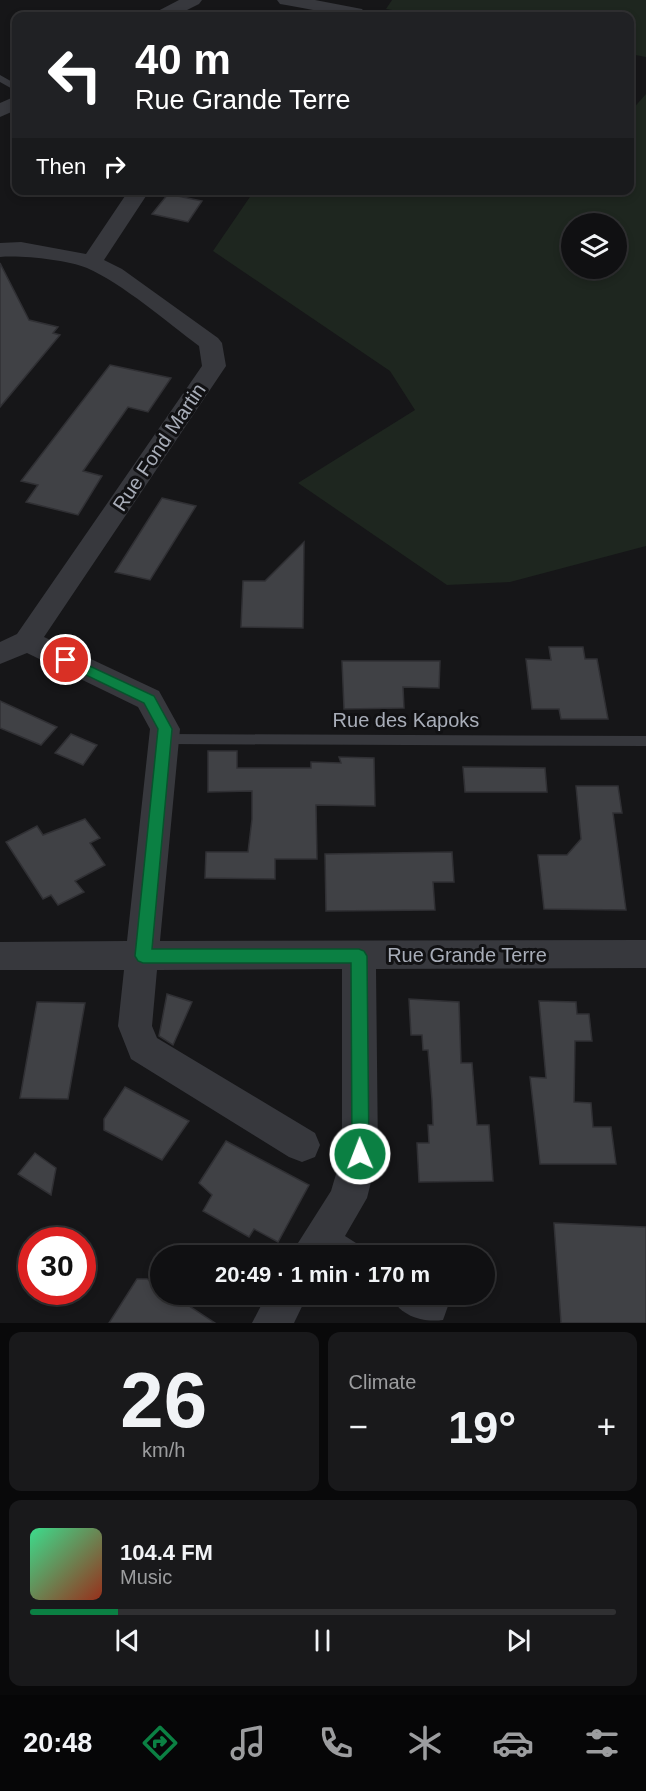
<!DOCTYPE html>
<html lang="en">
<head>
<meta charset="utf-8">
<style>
	body { margin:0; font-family:Helvetica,sans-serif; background:#19191b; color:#f1f3f6; height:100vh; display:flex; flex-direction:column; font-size:22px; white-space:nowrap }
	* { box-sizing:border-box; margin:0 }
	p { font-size:20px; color:#9c9d9f }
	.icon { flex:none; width:33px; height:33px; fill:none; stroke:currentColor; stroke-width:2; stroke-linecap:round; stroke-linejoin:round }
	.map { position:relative; height:1323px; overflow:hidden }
	.side { display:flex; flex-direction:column; gap:9px; padding:9px; background:#09090a; flex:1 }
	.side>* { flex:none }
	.guide { position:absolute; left:12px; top:12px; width:622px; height:183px; border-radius:12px; box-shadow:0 3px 9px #0003,0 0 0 2px #303032; background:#202124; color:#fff; overflow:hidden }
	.fabs { position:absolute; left:561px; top:213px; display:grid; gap:12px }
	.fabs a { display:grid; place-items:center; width:66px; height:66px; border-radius:50%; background:#101012; box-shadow:0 3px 9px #0003,0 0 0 2px #303032; font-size:30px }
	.speed { position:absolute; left:18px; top:1227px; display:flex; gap:12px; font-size:30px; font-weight:700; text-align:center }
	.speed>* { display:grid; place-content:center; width:78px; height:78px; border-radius:50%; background:#101012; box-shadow:0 3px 9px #0003,0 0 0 2px #303032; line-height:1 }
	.speed .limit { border:9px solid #d22; background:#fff; color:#111 }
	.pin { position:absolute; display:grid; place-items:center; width:51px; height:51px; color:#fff; margin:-26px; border:3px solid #fff; border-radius:50%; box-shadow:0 2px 6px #0007 }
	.me { position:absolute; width:66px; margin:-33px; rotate:359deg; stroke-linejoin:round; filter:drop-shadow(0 0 4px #0008) }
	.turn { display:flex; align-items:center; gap:21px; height:126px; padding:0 24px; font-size:27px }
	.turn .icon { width:78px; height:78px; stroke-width:2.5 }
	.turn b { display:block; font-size:42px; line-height:51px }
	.then { display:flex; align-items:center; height:57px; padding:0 24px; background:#0003; gap:12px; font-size:22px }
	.big { font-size:45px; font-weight:800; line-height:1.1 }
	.side .card { flex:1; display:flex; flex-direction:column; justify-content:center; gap:9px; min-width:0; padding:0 21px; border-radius:12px; background:#19191b }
	.side .dial { align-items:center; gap:0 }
	.dial b { font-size:78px; line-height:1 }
	.song { display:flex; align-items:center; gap:18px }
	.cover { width:72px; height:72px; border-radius:9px; background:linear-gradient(135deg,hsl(150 70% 55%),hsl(10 70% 35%)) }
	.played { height:6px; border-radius:3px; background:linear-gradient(90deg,#0b8043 15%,#303032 15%) }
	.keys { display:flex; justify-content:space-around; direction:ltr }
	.heat { display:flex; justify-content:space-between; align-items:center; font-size:33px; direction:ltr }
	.side .tiles { flex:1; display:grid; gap:9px; grid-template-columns:1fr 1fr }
	.card:last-child { grid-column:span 2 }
	.trip { position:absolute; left:150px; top:1245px; width:345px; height:60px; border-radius:30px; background:#101012; box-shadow:0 3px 9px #0003,0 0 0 2px #303032; font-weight:800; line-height:60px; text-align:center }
	.menu { display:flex; height:96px; justify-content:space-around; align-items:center; background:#060607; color:#9c9d9f }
	.menu .icon { width:42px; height:42px }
	.menu .current { color:#0b8043 }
	.menu b { font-size:27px; color:#f1f3f6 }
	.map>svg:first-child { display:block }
</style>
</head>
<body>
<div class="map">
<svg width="646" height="1323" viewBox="0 0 646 1323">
	<rect width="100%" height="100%" fill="#161618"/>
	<g fill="#1e261f" fill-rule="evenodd">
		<path d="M392 0H646V57L630 54V16H428L386 9Z"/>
		<path d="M646 94V546L510 582 447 585 298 483 415 410 390 371 213 251 254 191 630 190V112ZM572 224H616V268H572Z"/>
	</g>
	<g fill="#404145" stroke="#303034" stroke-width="1.5">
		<path d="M168 194 202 201 188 222 152 214Z"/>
		<path d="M0 263 29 320 58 327 53 333 60 335 0 407Z"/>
		<path d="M110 365 171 378 148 412 128 407 83 471 102 476 78 515 26 502 38 485 21 481Z"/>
		<path d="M162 498 196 506 150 580 115 572Z"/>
		<path d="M304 542 303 628 241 627 243 581H265Z"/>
		<path d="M549 647H583L585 659H597L608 719H561L559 709H532L526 659 551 660Z"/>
		<path d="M342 661H440L439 688 403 687 404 708 344 709Z"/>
		<path d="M0 701 57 727 41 745 0 728Z"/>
		<path d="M71 734 97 745 83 765 55 753Z"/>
		<path d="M208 751H237V768H311V762L341 763 339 757 374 758 375 806 316 805 317 859H275V879L205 878 206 852H248L252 819V791L208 792Z"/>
		<path d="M463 767 545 768 547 792H465Z"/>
		<path d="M576 786H618L622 813H613L626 910 544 909 538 855H567L581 839Z"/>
		<path d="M85 819 100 838 90 843 105 865 75 881 84 892 58 905 51 895 43 899 6 842 37 826 43 835Z"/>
		<path d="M452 852 454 882H433L435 910 326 911 325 854Z"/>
		<path d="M167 994 192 1002 173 1045 159 1036Z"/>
		<path d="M409 999 459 1002 461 1063H472L477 1125H489L493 1181 419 1182 417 1143H429L428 1125H433L432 1100 428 1050H423L422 1035H411Z"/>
		<path d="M539 1001 576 1002 577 1014H589L592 1041H575L574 1102 591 1103 593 1127H611L616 1164H540L530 1077 546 1078Z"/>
		<path d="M37 1002 85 1003 68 1099 20 1098Z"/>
		<path d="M125 1087 189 1121 162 1160 104 1130V1119Z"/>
		<path d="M226 1141 309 1185 278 1242 254 1229 249 1237 203 1211 212 1195 199 1183Z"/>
		<path d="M35 1153 56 1168 51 1195 18 1174Z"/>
		<path d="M554 1223 646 1227V1323H561Z"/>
		<path d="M137 1279H147L160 1288V1294H171L215 1323H109Z"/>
	</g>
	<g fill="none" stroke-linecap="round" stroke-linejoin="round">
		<g fill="#37383d" fill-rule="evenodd">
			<path d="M356 10 372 14 373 16 353 15 352 13Z"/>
			<path d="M0 75 16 84V91L0 82Z"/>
			<path d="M165 734 646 736V746L165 744 160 743 158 739 160 735Z"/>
		</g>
		<g fill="#37383d" fill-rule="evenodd">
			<path d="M179 0H202L199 4 175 16H153L156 12Z"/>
			<path d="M277 0H315L362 9 365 13 363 16H346L286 5 280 4Z"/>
			<path d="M16 96V110L0 117V103Z"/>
			<path d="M129 190H150L104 260 122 269 218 338 222 343 226 366 44 637 159 691 180 729 160 941 646 940V968L376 969 378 1154 367 1198 345 1236 356 1243 362 1256H292L298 1243 331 1191 342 1154V969L157 970 152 1026 157 1038 315 1133 320 1145 315 1157 302 1162 289 1157 131 1059 118 1026 124 970H0V942L127 941 150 729 138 707 27 653 0 664V642L17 634 202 366 199 346C167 322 123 284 87 268 67 260 22 255 0 257V243L21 242 86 254Z"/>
			<path d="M267 1294H308L294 1323H252Z"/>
			<path d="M390 1294H444L448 1306 443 1320C421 1323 398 1315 390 1294Z"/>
		</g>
	</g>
	<path fill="#0b8043" stroke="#07532c" stroke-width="1.5" d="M66 655 154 696 172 729 152 949H359L364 951 367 956 369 1154 367 1160 360 1163 354 1160 352 1154 351 963H143L138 961 135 956 158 729 144 703 61 663 59 660 61 656Z"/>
	<g text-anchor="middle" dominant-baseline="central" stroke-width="6" stroke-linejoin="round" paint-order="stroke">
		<g font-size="20" fill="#a8adb8" stroke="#111113">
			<text transform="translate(159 447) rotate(-56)">Rue Fond Martin</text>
			<text x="406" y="720">Rue des Kapoks</text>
			<text x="467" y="955">Rue Grande Terre</text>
		</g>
	</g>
</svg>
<div class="fabs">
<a><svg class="icon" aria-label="layers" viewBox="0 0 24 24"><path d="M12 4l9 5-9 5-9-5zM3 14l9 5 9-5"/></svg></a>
</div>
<div class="speed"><div class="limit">30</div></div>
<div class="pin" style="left:66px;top:660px;background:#d93025"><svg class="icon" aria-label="arrive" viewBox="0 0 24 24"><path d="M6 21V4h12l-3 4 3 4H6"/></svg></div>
<svg class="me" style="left:360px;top:1154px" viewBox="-20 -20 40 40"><circle r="17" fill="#0b8043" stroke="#fff" stroke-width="3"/><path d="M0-11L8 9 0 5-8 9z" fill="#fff"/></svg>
<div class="trip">20:49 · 1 min · 170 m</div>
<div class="guide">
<div class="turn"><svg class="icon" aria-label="left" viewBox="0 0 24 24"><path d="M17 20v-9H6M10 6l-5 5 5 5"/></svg><div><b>40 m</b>Rue Grande Terre</div></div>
<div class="then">Then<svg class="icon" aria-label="right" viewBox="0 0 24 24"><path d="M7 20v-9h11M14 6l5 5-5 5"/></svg></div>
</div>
</div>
<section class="side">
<div class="tiles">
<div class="card dial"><b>26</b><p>km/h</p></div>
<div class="card"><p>Climate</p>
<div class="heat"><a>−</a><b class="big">19°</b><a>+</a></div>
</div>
<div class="card">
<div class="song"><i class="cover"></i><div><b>104.4 FM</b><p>Music</p></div></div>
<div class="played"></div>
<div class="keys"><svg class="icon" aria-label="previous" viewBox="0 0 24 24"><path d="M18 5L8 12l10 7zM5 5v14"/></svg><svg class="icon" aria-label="pause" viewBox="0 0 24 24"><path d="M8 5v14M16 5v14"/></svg><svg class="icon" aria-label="next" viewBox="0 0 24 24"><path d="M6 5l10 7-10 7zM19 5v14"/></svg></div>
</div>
</div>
</section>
<nav class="menu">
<b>20:48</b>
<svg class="icon current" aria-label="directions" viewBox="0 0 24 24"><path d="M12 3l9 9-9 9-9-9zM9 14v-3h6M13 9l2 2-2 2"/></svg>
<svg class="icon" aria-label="music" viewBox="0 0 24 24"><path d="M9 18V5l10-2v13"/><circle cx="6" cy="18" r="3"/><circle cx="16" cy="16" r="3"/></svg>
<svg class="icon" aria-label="phone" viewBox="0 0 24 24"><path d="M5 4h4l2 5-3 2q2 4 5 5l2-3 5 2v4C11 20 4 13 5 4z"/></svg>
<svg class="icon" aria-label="climate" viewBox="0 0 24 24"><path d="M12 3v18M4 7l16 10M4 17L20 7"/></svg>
<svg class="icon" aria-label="car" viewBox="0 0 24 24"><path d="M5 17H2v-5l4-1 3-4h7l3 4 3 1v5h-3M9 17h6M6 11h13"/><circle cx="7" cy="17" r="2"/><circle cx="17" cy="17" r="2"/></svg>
<svg class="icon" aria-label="filters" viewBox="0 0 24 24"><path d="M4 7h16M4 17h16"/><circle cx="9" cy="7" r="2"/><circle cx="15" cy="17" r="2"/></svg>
</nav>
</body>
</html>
